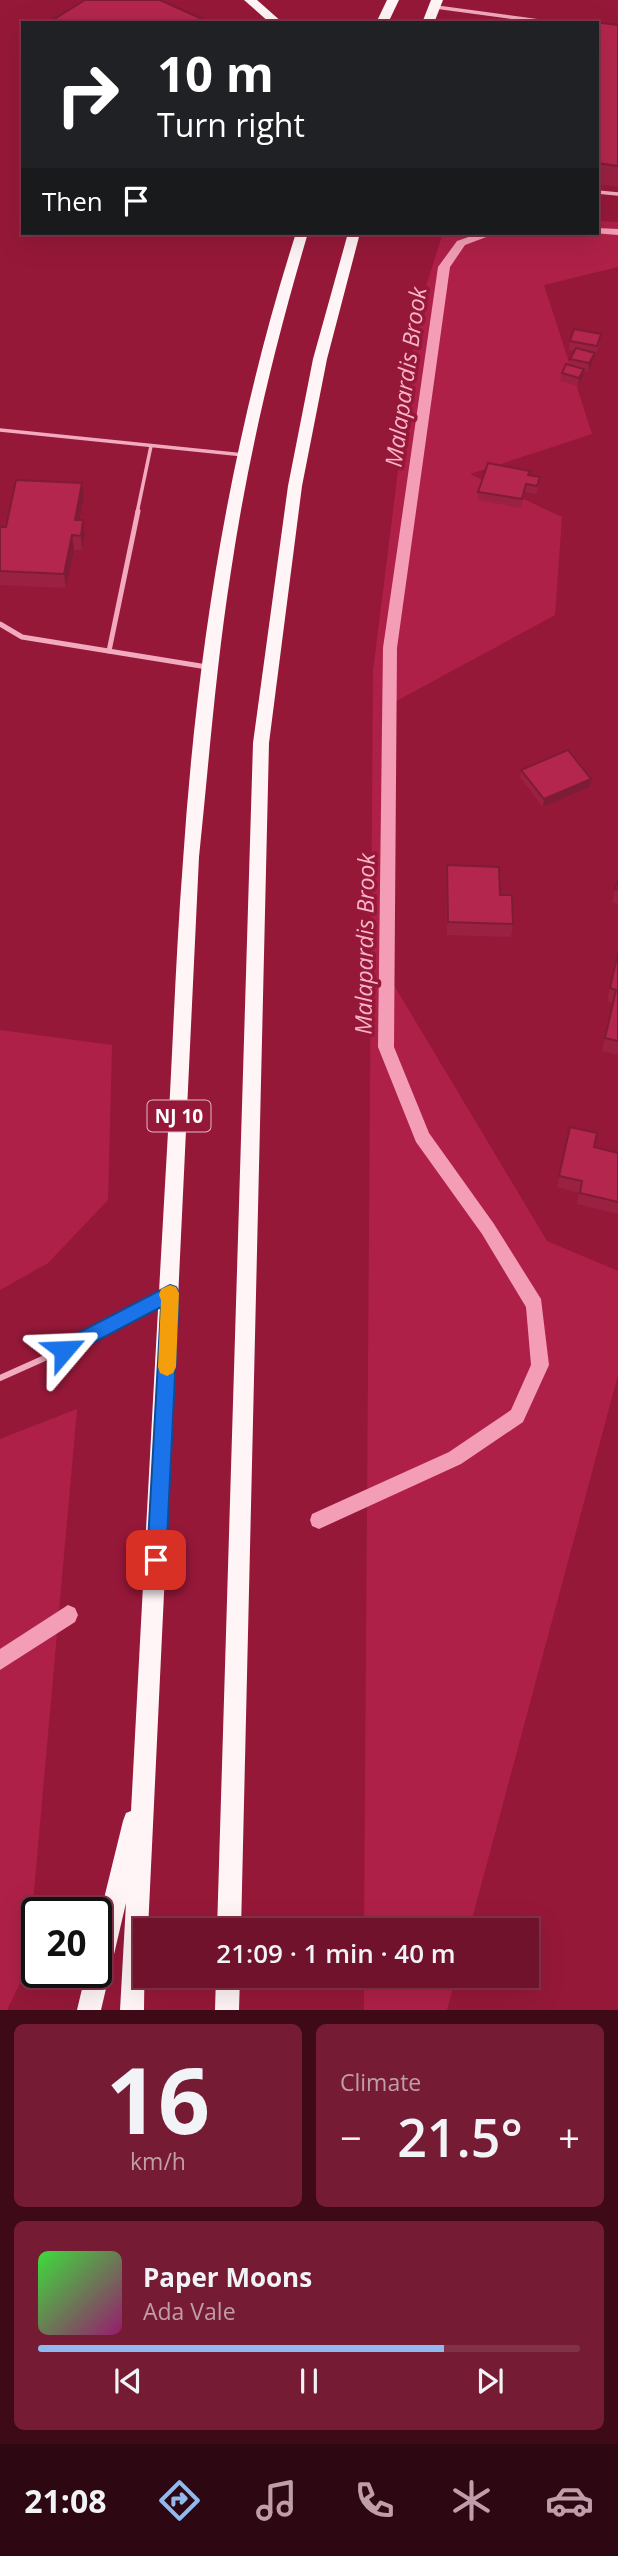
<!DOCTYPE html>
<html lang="en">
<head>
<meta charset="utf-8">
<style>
	body { margin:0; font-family:"Open Sans",sans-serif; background:#751b33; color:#f1f3f6; height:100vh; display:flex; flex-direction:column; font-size:26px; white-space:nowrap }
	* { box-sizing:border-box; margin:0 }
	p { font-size:23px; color:#c09ea9 }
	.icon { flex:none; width:38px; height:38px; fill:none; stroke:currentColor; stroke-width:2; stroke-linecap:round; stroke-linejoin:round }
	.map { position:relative; height:2010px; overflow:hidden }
	.drawer { display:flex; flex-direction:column; gap:14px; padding:14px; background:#3e0a18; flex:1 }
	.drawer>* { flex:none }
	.hud { position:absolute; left:21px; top:21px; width:578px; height:214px; border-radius:0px; box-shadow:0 7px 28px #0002,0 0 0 2px #823247; background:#202124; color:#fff; overflow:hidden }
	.speed { position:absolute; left:21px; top:1897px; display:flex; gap:14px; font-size:35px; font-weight:700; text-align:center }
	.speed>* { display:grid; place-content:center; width:91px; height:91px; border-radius:50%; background:#70122b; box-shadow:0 7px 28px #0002,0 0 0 2px #823247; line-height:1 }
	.speed .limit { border:4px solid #111; border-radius:10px; background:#fff; color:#111 }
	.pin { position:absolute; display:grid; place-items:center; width:60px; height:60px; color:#fff; margin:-30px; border-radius:14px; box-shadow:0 4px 10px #0006 }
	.me { position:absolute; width:77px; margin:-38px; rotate:64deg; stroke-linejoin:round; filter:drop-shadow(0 0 5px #0008) }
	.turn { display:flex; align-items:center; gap:24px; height:147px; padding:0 21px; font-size:32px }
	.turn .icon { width:91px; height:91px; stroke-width:2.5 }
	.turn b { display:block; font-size:49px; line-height:60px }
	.then { display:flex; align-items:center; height:66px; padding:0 21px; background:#0003; gap:14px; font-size:26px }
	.big { font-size:52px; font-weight:600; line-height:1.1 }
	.drawer .tile { flex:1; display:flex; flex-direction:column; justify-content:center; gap:10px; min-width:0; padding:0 24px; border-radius:10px; background:#751b33 }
	.drawer .dial { align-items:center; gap:0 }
	.dial b { font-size:91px; line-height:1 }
	.song { display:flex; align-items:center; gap:21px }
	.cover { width:84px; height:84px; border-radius:10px; background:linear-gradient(135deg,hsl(120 70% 55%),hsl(320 70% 35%)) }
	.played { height:7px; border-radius:4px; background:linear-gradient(90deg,#90b9f0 75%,#823247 75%) }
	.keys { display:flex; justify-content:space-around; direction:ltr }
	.heat { display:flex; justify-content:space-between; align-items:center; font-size:38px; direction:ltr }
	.drawer .tiles { flex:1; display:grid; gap:14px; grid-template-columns:1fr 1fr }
	.tile:last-child { grid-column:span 2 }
	.trip { position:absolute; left:133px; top:1918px; width:406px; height:70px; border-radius:0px; background:#70122b; box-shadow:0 7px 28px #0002,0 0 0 2px #823247; font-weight:600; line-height:70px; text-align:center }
	.tab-bar { display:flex; height:112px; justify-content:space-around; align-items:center; background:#2d0711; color:#c09ea9 }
	.tab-bar .icon { width:49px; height:49px }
	.tab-bar .selected { color:#90b9f0 }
	.tab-bar b { font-size:32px; color:#f1f3f6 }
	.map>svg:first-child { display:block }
</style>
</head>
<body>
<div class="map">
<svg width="618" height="2010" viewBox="0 0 618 2010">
	<rect width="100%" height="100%" fill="#961839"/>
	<g fill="#af2048">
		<path d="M597 221 618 222V267L544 285 592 434 470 474 562 517 555 615 387 706 389 977 547 1241 618 1271V1375L469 1930H364L373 671 418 311 443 233H597Z"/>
		<path d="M0 1030 112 1045 108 1200 48 1263 0 1290Z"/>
		<path d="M77 1409 27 1969 7 2010H0V1439Z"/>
		<path d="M364 1976H456L447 2010H364Z"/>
	</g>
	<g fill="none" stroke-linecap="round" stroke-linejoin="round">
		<g fill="#f39db6" fill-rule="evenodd">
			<path d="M597 228 618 229V235L593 233H597Z"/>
			<path d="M480 233H497L465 245 450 267 397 648 394 1047 429 1133 494 1224 541 1299 549 1365 523 1422 461 1464 319 1529 312 1526 310 1520 312 1514 449 1452 511 1410 531 1365 526 1307 482 1234 416 1142 378 1047 383 648 438 267 457 241Z"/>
			<path d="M68 1605 75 1608 78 1615 75 1622 0 1670V1649Z"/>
		</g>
		<g stroke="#f1aabe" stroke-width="3.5">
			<path d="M436 7 554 23"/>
			<path d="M597 192 618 194"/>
			<path d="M0 430 244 455"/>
			<path d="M137 513 151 446"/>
		</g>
		<g stroke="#f1aabe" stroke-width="5">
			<path d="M0 624 22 637 207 667"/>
			<path d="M109 651 138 511"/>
		</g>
		<path stroke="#f1aabe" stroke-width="6" d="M0 1378 85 1340 164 1296"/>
		<g fill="#fff4f6" fill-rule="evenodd">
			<path d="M244 0H257L283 23H270Z"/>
			<path d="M387 0H399L388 23H376Z"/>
			<path d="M431 0H443L434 23H422Z"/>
			<path d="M296 233H308C275 344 248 456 231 571 216 666 209 761 199 857L148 1930H145L144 2010H120L126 1903 101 2010H77L86 1972H96V1931L123 1821 126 1813 131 1811C143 1585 155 1359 168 1132 173 1042 176 951 183 861 197 648 231 436 296 233Z"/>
			<path d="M348 233H360L327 359 302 486 269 743 241 1930H217L253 743 288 486 313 359Z"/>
			<path d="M216 1976H240L239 2010H215Z"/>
		</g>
	</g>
	<g fill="#9b2142">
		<path d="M597 23 618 25V187L597 184Z"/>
		<path d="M570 341 600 342 596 355 594 354 593 361 588 372 584 371 583 377 578 386 560 381 562 373 569 365 570 359 575 351 569 350Z"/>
		<path d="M530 475 539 485 536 494 525 492 521 508 477 500 478 492Z"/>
		<path d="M84 497 80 520H83L85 535 82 550H74L66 588 0 585V527H6Z"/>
		<path d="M521 770 591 779 590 787 543 807 520 777Z"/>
		<path d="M447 865 500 895 513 924 511 937 447 935 446 878Z"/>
		<path d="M618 879V904L612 902Z"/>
		<path d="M618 953V1055L602 1051 613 1003 607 1001Z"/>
		<path d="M570 1127 594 1147 618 1153V1214L577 1204 579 1193 557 1187Z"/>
	</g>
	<g fill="#7e1b36">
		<path d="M595 353 593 361 588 372 589 363Z"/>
		<path d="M584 369 583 377 578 386 579 378Z"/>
		<path d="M82 483 84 497 77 534 75 520Z"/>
		<path d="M83 520 85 535 82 550 81 536Z"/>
		<path d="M72 535 74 550 66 588 64 574Z"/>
		<path d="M591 779 590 787 543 807 544 799Z"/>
	</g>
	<g fill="#b4264d" stroke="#7e1b36" stroke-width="2">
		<path d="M85 0H160L211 23H48Z"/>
		<path d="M579 20 618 25V166L597 163V23H579Z"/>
		<path d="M574 329 601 334 597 346 570 341Z"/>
		<path d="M576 348 595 353 589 363 570 359Z"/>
		<path d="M566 364 584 369 579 378 562 373Z"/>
		<path d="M488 463 530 471 528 475 540 477 537 486 526 484 522 499 478 492Z"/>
		<path d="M16 480 82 483 75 520H83L81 536 72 535 64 574 0 571V527H6Z"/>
		<path d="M568 750 591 779 544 799 521 770Z"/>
		<path d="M447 865 499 867 500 895H512L513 924 448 922Z"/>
		<path d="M618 879V890L615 889Z"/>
		<path d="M618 953V1041L605 1038 616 990 610 988Z"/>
		<path d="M570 1127 597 1133 594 1147 618 1153V1202L580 1193 582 1181 559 1176Z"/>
	</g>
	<path fill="#1a73e8" stroke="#114b97" stroke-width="2" d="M170 1285 176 1287 179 1293 166 1560 163 1566 156 1569 150 1566 147 1560 161 1307 70 1355 64 1358 57 1355 55 1350 57 1344Z"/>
	<path fill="#f59e0b" d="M170 1285 176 1287 179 1293 176 1367 173 1373 167 1376 160 1373 158 1367 161 1300 159 1295 161 1289Z"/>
	<g text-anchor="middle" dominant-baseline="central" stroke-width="7" stroke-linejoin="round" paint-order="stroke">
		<rect fill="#961839" stroke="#e0bac4" stroke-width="2" x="147.5" y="1100.5" width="63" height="31" rx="5"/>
		<g font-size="19" font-weight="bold" fill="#fff">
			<text x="179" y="1116">NJ 10</text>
		</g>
		<g font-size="23" font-style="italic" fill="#f7b6c9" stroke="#961839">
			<text transform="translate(405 377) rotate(-82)">Malapardis Brook</text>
			<text transform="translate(364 944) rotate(-89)">Malapardis Brook</text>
		</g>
	</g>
</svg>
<div class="speed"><div class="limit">20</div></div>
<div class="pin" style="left:156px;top:1560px;background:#d93025"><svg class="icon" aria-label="arrive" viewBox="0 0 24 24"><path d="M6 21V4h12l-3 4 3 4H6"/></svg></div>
<svg class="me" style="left:64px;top:1350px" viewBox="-20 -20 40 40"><path d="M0-17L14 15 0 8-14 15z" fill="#1a73e8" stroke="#fff" stroke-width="4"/></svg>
<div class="trip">21:09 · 1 min · 40 m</div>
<div class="hud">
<div class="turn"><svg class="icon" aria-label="right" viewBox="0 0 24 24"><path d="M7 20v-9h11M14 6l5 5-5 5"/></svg><div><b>10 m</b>Turn right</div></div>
<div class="then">Then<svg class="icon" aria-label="arrive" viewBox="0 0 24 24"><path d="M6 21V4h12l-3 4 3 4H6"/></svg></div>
</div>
</div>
<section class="drawer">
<div class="tiles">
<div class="tile dial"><b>16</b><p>km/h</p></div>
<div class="tile"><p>Climate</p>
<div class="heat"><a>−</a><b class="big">21.5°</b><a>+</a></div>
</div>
<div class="tile">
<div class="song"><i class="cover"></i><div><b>Paper Moons</b><p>Ada Vale</p></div></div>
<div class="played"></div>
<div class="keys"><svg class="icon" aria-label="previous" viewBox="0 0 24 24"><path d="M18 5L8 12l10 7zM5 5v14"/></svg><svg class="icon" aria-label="pause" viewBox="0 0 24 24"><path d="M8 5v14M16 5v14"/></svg><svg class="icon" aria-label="next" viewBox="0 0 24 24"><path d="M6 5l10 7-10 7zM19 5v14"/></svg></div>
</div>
</div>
</section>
<nav class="tab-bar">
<b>21:08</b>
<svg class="icon selected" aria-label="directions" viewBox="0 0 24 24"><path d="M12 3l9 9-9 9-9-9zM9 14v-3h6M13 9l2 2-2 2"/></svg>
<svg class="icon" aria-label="music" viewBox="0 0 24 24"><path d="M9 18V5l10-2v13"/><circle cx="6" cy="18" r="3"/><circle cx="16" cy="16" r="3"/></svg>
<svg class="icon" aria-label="phone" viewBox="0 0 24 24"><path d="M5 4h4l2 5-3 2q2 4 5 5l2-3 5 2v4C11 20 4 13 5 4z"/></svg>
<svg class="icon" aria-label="climate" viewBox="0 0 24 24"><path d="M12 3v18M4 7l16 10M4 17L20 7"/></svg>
<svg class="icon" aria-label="car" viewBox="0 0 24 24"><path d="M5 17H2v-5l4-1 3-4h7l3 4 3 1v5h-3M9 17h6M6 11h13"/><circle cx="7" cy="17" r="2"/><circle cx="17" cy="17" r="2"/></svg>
</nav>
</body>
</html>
